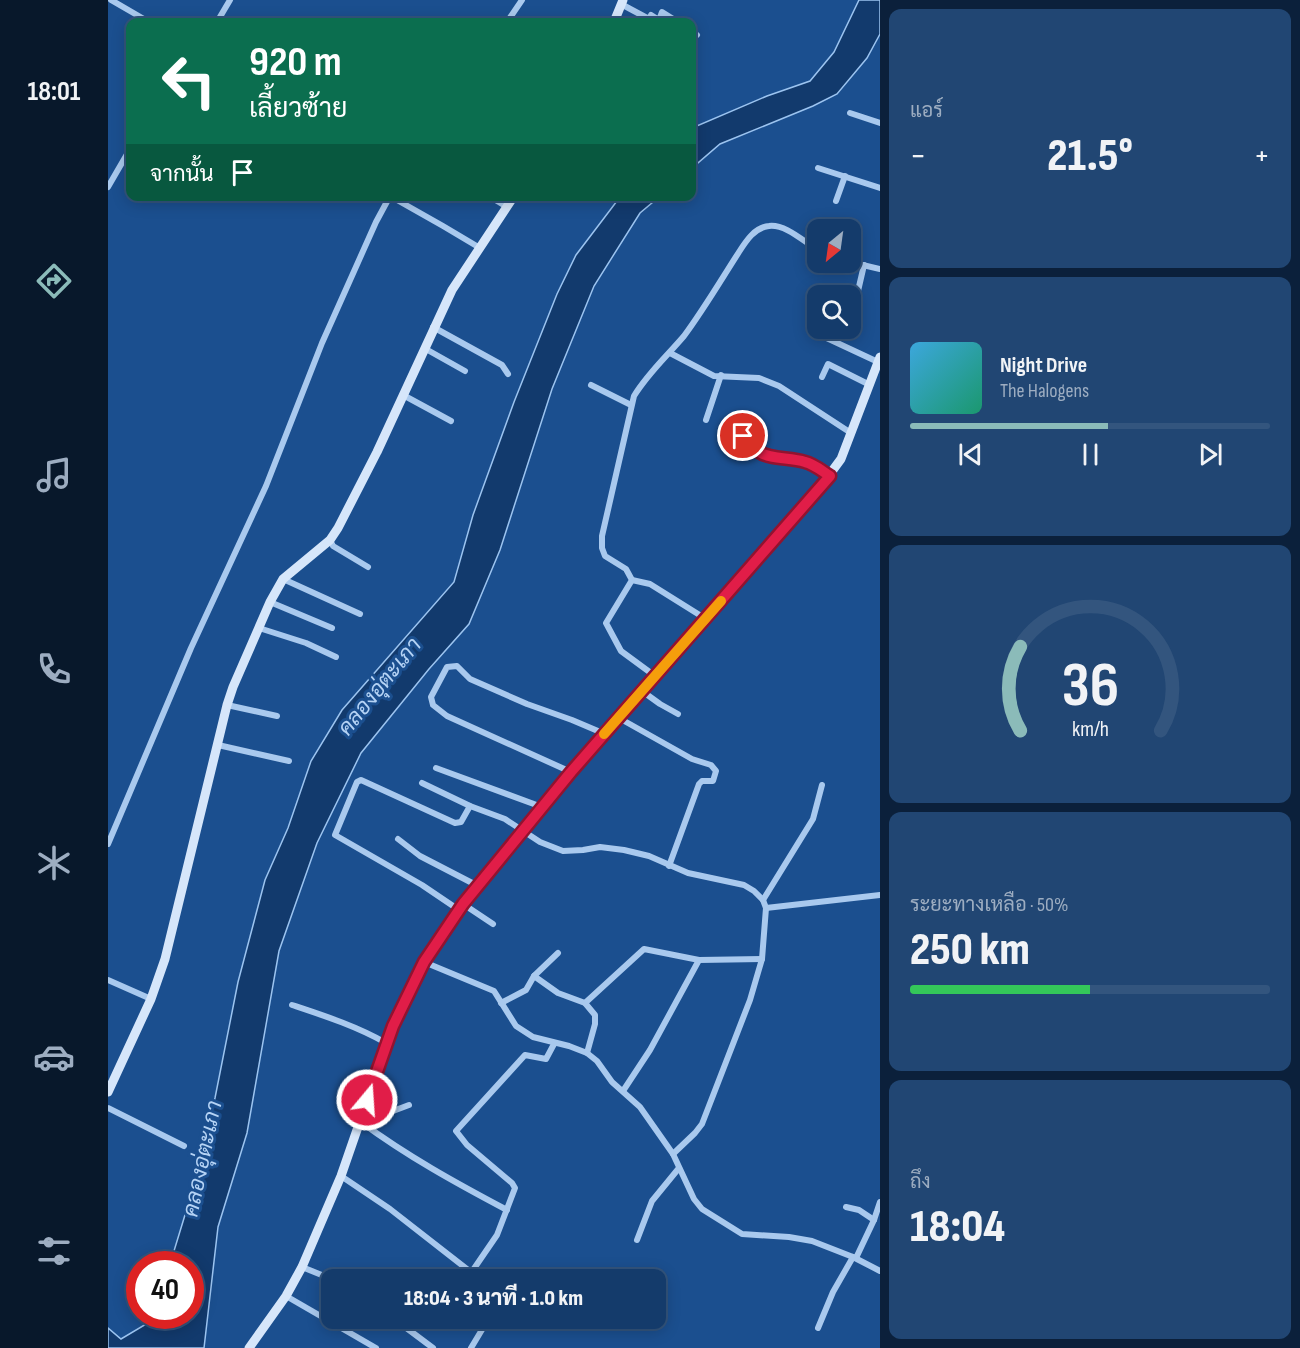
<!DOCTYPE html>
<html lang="th">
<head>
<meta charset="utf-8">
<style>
	body { margin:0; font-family:"Sofia Sans Condensed",Sarabun,sans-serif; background:#214673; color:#f1f3f6; height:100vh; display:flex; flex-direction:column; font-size:22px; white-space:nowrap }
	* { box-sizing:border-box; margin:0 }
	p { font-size:20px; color:#9dadc1 }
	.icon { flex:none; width:33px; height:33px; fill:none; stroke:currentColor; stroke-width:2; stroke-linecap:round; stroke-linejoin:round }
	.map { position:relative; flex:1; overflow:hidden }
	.panel { display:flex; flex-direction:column; gap:9px; padding:9px; background:#0b203b; width:420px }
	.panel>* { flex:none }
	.top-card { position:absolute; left:18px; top:18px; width:570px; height:183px; border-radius:12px; box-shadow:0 3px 15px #0003,0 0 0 2px #33557e; background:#0b6e4f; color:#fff; overflow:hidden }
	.needle { width:39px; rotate:209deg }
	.buttons { position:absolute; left:699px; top:219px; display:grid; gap:12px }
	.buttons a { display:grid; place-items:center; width:54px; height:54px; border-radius:12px; background:#143b6b; box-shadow:0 3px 15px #0003,0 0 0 2px #33557e; font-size:30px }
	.speed { position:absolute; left:18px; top:1251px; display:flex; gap:12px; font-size:30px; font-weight:700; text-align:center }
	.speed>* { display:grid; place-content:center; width:78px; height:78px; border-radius:50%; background:#143b6b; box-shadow:0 3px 15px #0003,0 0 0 2px #33557e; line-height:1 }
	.speed .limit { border:9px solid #d22; background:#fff; color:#111 }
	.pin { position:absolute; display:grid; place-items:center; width:51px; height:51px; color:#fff; margin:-26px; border:3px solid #fff; border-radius:50%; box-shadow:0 2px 6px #0007 }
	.me { position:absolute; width:66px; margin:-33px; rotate:18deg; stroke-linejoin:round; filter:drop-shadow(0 0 4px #0008) }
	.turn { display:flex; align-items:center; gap:21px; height:126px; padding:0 24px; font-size:27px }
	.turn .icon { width:78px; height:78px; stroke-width:2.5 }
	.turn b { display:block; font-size:42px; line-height:51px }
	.then { display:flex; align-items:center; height:57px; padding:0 24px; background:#0003; gap:12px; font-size:22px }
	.big { font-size:45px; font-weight:800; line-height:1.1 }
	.panel .tile { flex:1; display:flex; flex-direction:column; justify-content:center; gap:9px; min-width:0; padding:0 21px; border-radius:12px; background:#214673 }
	.panel .dial { align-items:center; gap:0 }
	.dial svg { height:156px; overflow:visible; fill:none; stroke:#33557e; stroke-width:7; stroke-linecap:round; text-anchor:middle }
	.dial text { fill:#f1f3f6; stroke:none }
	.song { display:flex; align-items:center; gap:18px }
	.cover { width:72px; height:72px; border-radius:9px; background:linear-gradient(135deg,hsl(200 70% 55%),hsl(160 70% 35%)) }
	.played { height:6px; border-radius:3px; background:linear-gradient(90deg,#8bbbb9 55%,#33557e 55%) }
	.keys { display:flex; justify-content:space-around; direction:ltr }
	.heat { display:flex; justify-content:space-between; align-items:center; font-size:33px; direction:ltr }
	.charge { height:9px; border-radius:4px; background:linear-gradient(90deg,#34c759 50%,#33557e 0) }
	.trip { position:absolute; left:213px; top:1269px; width:345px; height:60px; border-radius:12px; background:#143b6b; box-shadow:0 3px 15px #0003,0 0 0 2px #33557e; font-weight:800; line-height:60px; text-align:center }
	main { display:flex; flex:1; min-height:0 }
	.menu { display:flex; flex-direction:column; width:108px; justify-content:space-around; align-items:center; background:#08182b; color:#9dadc1 }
	.menu .icon { width:42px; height:42px }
	.menu .current { color:#8bbbb9 }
	.menu b { font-size:27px; color:#f1f3f6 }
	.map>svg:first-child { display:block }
</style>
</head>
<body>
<main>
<nav class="menu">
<b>18:01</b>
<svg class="icon current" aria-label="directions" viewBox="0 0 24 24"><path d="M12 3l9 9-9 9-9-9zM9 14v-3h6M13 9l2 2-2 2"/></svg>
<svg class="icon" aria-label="music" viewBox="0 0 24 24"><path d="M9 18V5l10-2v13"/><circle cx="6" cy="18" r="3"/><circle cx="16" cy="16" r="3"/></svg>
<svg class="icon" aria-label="phone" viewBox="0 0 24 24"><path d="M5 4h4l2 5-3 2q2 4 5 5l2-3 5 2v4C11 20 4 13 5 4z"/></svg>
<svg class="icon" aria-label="climate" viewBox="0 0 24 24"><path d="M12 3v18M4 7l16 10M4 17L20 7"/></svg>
<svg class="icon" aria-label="car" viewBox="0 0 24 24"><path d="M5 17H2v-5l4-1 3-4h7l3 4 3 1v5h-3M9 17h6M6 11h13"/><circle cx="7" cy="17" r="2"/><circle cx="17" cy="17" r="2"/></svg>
<svg class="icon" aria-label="filters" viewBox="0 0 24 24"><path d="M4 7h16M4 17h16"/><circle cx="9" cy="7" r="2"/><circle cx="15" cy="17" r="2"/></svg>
</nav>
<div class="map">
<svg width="772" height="1348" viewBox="0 0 772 1348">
	<rect width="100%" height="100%" fill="#1b4f8f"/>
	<g fill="#123a6d" stroke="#9cc4f0" stroke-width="1.5">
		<path d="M751 0H772V34L759 58 729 94 705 106 612 144 584 168V128L659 96 702 81 726 52Z"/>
		<path d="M512 197H551L532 213 486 286 444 389 392 550 361 624 321 669 253 753 209 843 171 951 139 1133 110 1227 96 1348H0V1328L13 1339 45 1320 47 1316H82V1264H62L84 1192 107 1098 130 982 157 880 180 828 203 761 234 710 346 582 365 515 406 402 449 294 468 255Z"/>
	</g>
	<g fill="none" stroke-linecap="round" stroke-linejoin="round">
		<g stroke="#a9c9ee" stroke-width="6">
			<path d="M3 0 41 22"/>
			<path d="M513 4 541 19 543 15 551 20 554 12 570 22"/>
			<path d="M109 22 122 0"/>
			<path d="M399 22 414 0"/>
			<path d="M584 31 589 35"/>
			<path d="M742 113 772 123"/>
			<path d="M710 168 772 188"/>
			<path d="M0 187 22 149"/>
			<path d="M282 196 335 226 372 248"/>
			<path d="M381 196 399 207"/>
			<path d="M728 201 737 176"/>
			<path d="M742 262 772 269"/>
			<path d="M747 304 756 265"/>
			<path d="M325 327 394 365 400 374"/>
			<path d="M710 334 770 362"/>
			<path d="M316 348 357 371"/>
			<path d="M562 353 606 376 651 378 671 386 743 433"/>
			<path d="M714 377 720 364 762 385"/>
			<path d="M483 385 523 405"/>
			<path d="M295 395 343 421"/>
			<path d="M598 420 613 375"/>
			<path d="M635 436C644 438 644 447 651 452 664 461 682 458 697 462 706 464 714 471 722 476"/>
			<path d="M222 540 225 546 260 567"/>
			<path d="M175 579 252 614"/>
			<path d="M524 580 542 584 598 619"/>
			<path d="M162 602 224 628"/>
			<path d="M151 628 198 643 228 657"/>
			<path d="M547 676 513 651 498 623 524 580 518 569 497 556 494 548V536L526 396C540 373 559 356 576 336 596 309 613 280 631 252 638 241 647 227 661 226 678 224 696 242 710 250"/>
			<path d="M534 691 552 704 570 714"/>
			<path d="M119 705 169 716"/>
			<path d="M511 718 584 759 603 765 608 771 605 781H594L591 784 561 866"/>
			<path d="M110 745 181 761"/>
			<path d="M328 768 434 807"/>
			<path d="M463 772 339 716 325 705 323 697 339 667 349 666 362 679 419 704 464 720 497 734"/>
			<path d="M314 783 362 806 397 819 432 842 455 851 475 850 492 847 516 850 541 856 580 873 636 885 646 891 655 900 658 908 654 959 642 1000 594 1124 587 1133 565 1154"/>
			<path d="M290 839 312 856 370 886"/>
			<path d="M0 844 83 648 158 486 214 343 268 222 282 196"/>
			<path d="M655 900 705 819 714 785"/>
			<path d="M355 904 385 924"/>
			<path d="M658 908 772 895"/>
			<path d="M351 910 314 885 227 835 249 782 253 780 347 823 353 822 362 806"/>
			<path d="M316 962 386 991 408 1026 425 1037 461 1046 479 1053 489 1061 504 1082 532 1107 565 1154 586 1199 594 1209 634 1234 681 1237 704 1241 745 1257 772 1271"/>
			<path d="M426 976 450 993 477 1003 487 1015V1024L479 1053"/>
			<path d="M0 980 43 999"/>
			<path d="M393 1003 418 990 426 976 450 953"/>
			<path d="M477 1003 536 949 591 960"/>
			<path d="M184 1005C217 1016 248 1026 278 1043"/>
			<path d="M515 1091 542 1050 591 960 654 959"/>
			<path d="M259 1100 285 1111 301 1105"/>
			<path d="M0 1108 76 1146"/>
			<path d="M253 1122C299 1156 348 1183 399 1210"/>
			<path d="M233 1176 282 1209 373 1280"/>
			<path d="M738 1207 751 1210 766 1220"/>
			<path d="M529 1240 544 1201 571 1168"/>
			<path d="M748 1258 766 1220 772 1202"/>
			<path d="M194 1267 226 1280"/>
			<path d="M363 1273 389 1235 407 1188 404 1183 359 1145 348 1131 417 1055 438 1059 446 1044"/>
			<path d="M178 1296 268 1348"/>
			<path d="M285 1318 325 1348"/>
			<path d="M710 1328 725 1292 745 1257"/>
			<path d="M363 1348 381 1318"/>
		</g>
		<g stroke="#d6e6fa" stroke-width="9">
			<path d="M506 22 515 0"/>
			<path d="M0 1092 43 999 57 959 119 705 125 687 162 602 175 579 222 540 230 528 269 452 344 290 406 196"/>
			<path d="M141 1348 178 1296 194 1267 233 1176 285 1026 316 962 351 910 463 772 705 497 733 459 772 357"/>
		</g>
	</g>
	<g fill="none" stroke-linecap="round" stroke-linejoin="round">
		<defs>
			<path id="route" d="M259 1100 285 1026 316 962 355 904 463 772 722 476C714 471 706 464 697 462 682 457 664 460 651 452 644 447 644 438 635 436"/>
		</defs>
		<use href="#route" stroke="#92132f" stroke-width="15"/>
		<use href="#route" stroke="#e11d48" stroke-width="10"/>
		<path stroke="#f59e0b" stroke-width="10" d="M496 734 613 601"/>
	</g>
	<g text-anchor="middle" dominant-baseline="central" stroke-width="6" stroke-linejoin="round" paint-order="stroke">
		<g font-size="22" font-style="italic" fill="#b5d3f5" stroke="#1b4f8f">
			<text transform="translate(272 687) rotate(-51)">คลองอุ่ตะเภา</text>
			<text transform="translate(95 1159) rotate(-78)">คลองอุ่ตะเภา</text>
		</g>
	</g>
</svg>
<div class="buttons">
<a><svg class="needle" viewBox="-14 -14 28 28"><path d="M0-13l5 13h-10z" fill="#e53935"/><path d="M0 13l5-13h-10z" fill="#9dadc1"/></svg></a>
<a><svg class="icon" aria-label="search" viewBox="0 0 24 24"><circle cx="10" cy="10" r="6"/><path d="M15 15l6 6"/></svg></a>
</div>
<div class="speed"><div class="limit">40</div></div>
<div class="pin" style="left:635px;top:436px;background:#d93025"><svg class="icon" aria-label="arrive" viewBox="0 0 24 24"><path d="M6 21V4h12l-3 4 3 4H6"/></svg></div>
<svg class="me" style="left:259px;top:1100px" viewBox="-20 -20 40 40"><circle r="17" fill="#e11d48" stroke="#fff" stroke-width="3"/><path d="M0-11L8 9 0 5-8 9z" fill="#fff"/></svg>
<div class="trip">18:04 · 3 นาที · 1.0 km</div>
<div class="top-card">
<div class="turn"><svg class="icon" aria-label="left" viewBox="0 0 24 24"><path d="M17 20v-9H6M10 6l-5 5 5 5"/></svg><div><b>920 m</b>เลี้ยวซ้าย</div></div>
<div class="then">จากนั้น<svg class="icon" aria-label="arrive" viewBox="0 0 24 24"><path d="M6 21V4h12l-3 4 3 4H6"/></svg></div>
</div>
</div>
<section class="panel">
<div class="tile"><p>แอร์</p>
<div class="heat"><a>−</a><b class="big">21.5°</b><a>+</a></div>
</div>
<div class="tile">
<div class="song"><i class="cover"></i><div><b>Night Drive</b><p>The Halogens</p></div></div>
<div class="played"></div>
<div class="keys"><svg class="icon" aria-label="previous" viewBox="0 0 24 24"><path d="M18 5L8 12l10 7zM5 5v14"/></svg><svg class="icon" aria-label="pause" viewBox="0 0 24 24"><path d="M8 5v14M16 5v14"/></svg><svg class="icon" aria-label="next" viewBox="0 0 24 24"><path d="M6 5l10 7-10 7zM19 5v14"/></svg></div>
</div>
<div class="tile dial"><svg viewBox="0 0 100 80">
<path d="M14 69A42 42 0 1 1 86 69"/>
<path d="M14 69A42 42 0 0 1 14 26" stroke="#8bbbb9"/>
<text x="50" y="56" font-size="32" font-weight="700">36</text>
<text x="50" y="72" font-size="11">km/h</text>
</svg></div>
<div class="tile"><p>ระยะทางเหลือ · 50%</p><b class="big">250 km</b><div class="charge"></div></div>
<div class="tile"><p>ถึง</p><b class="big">18:04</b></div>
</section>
</main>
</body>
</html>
